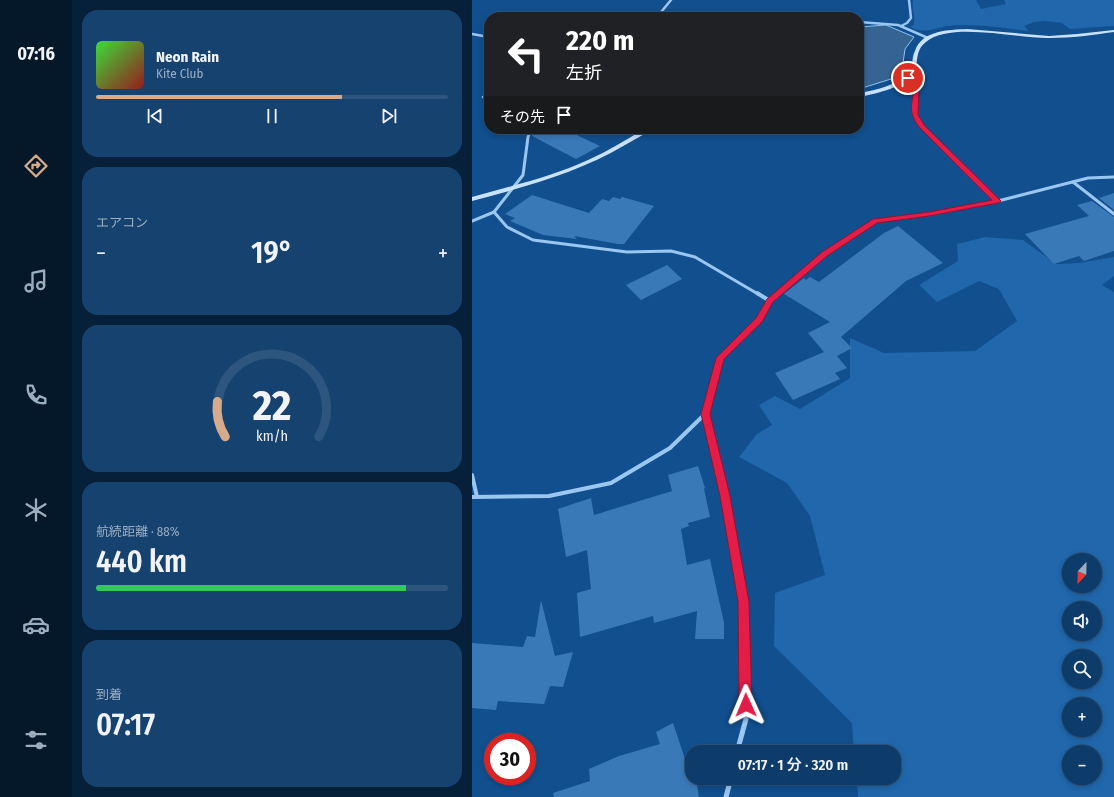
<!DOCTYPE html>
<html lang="ja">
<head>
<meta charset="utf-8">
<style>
	body { margin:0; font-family:"Fira Sans Condensed","Noto Sans JP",sans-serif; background:#164270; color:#f1f3f6; height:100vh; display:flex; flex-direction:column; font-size:15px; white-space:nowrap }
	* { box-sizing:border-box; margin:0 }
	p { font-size:13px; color:#9aadc1 }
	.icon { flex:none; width:22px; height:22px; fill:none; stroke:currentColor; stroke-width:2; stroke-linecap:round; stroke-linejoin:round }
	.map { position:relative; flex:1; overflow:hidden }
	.sheet { display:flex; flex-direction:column; gap:10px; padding:10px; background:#07203a; width:400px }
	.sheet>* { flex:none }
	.hud { position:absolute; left:12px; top:12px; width:380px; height:122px; border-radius:16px; box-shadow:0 2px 6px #0003,0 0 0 1px #2d557e; background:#202124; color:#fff; overflow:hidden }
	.needle { width:26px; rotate:202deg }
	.buttons { position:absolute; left:590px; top:553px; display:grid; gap:8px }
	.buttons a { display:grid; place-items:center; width:40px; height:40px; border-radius:50%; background:#0d3b6a; box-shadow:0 2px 6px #0003,0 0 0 1px #2d557e; font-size:20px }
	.speed { position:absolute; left:12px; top:733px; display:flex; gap:8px; font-size:20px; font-weight:700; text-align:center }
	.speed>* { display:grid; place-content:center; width:52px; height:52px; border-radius:50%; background:#0d3b6a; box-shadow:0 2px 6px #0003,0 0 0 1px #2d557e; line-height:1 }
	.speed .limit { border:6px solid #d22; background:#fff; color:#111 }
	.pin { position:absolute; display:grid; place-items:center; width:34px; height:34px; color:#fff; margin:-17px; border:2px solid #fff; border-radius:50%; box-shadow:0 1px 4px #0007 }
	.me { position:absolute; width:44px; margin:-22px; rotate:359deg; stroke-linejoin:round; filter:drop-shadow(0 0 3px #0008) }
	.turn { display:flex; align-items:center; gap:14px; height:84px; padding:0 16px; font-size:18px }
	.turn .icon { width:52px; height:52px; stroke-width:2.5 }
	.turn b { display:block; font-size:28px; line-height:34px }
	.then { display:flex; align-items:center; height:38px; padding:0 16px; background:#0003; gap:8px; font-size:15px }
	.big { font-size:30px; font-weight:600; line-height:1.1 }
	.sheet .widget { flex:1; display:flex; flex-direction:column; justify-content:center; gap:6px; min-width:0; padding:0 14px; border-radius:16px; background:#164270 }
	.sheet .dial { align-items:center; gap:0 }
	.dial svg { height:104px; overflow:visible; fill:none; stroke:#2d557e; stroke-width:7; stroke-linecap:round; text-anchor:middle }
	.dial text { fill:#f1f3f6; stroke:none }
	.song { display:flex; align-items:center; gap:12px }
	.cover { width:48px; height:48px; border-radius:6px; background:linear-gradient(135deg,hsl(120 70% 55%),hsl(0 70% 35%)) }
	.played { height:4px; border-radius:2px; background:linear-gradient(90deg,#d6ab8b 70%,#2d557e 70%) }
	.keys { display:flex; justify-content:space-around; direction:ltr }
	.heat { display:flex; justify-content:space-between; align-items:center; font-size:22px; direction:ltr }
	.charge { height:6px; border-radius:3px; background:linear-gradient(90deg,#34c759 88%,#2d557e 0) }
	.trip { position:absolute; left:213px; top:745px; width:216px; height:40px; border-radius:16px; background:#0d3b6a; box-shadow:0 2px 6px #0003,0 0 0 1px #2d557e; font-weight:600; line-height:40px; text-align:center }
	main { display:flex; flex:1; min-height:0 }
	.tabs { display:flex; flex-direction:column; width:72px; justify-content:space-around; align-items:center; background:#05182a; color:#9aadc1 }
	.tabs .icon { width:28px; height:28px }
	.tabs .active { color:#d6ab8b }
	.tabs b { font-size:18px; color:#f1f3f6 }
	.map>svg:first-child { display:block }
</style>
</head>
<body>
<main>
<nav class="tabs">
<b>07:16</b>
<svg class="icon active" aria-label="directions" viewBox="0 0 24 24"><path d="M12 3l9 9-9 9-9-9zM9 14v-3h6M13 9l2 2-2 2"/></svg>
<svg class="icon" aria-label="music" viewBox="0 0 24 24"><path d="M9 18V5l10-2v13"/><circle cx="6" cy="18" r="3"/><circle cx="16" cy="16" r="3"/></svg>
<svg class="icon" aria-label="phone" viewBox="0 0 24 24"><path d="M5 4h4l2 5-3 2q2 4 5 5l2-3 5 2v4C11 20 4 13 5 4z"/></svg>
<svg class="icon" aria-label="climate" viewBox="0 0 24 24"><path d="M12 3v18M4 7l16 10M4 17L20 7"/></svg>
<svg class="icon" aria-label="car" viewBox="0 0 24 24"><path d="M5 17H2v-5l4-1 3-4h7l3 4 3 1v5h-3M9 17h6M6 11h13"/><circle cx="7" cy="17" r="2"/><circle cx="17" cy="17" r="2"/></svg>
<svg class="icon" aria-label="filters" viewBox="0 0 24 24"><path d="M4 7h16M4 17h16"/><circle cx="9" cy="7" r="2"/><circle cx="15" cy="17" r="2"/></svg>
</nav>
<section class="sheet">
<div class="widget">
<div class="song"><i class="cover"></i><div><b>Neon Rain</b><p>Kite Club</p></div></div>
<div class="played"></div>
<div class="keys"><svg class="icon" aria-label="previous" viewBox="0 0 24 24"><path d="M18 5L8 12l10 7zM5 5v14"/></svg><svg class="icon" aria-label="pause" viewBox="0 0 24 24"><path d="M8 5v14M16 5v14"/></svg><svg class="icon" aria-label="next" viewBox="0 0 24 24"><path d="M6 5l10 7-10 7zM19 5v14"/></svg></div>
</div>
<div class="widget"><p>エアコン</p>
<div class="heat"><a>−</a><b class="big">19°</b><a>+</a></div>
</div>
<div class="widget dial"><svg viewBox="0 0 100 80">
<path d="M14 69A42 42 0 1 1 86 69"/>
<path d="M14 69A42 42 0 0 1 8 42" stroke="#d6ab8b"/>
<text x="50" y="56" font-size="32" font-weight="700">22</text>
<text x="50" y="72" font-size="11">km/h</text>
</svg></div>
<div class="widget"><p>航続距離 · 88%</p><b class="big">440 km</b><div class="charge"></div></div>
<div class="widget"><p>到着</p><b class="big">07:17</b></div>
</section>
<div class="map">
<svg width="642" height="797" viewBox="0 0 642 797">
	<rect width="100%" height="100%" fill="#114f8e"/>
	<g fill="#2067ab" fill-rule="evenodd">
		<path d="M441 0H504L509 9 534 4 532 0H642V26L598 29 590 23 573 21 562 22 552 26 557 31C531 28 502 23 476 26 463 28 449 35 437 26H441C445 16 439 10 441 0Z"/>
		<path d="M513 237 551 240 584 264 607 263 642 257V276L630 285 642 292V797H386L385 778H422V752H382L380 723 302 646 303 593 353 575 338 516 315 483 267 457 285 434 300 425 287 405 303 396 328 409 378 378V338L412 353 503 351 545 321 527 289 507 281 465 302 447 285 486 261 485 244ZM597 560H623V586H597ZM597 608H623V634H597ZM597 656H623V682H597ZM597 704H623V730H597ZM597 752H623V778H597Z"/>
	</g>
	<path fill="#366492" stroke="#8cc3f5" d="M414 25 442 37 433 49 430 70 419 79 387 89V27Z"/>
	<g fill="#3a79b8">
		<path d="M62 129H92L128 146 104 159 60 136Z"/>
		<path d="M642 193V210L627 198Z"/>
		<path d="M60 195 117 213 130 199 137 201 141 197 148 199 150 197 182 206 152 244H146L102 236 105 239 71 235 38 221 43 218 33 214Z"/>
		<path d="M620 201 642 217V251L612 261 607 256 582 264 553 234 617 216 605 205Z"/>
		<path d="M426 226 471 263 434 281 369 337 380 348 365 356 375 368 363 373 368 379 321 400 303 373 352 352 336 333 358 322 312 294 332 278 334 280 338 277 347 282 412 233Z"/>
		<path d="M195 265 210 279 169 300 154 285Z"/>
		<path d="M226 466 233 488 232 489 238 517 216 523 217 526 209 529 215 565 238 559 252 623V639H223L225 611 182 623 181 616 108 637 105 593 119 589 115 550 94 557 86 509 119 498 122 515 200 491 196 475Z"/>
		<path d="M69 600 83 656 101 652 91 687 78 686 72 704 26 701 24 710 0 708V643L51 647 55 636 63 637Z"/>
		<path d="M201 723 214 762 220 760V778H224L227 797H82L81 793 118 781 117 769 147 756 188 744 184 732Z"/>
	</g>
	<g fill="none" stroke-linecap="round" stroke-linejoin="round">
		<g stroke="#9ac7f2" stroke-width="2.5">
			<path d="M187 16 194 17"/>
			<path d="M185 17 199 0"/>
			<path d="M387 22 426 25 456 38"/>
			<path d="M429 26 435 23 439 18 437 0"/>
			<path d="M0 34 17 37"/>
			<path d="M17 65 14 69 17 72"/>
			<path d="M436 78 442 81C448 100 437 109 451 128"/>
			<path d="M11 97 17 93"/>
		</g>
		<g stroke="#9ac7f2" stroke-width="3">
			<path d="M450 127 526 201"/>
			<path d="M59 129 56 137 51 175 22 212 35 227 61 240 155 252 199 251 223 257 286 294"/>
			<path d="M601 182 642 214"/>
			<path d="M0 221 22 212"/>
			<path d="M306 294 353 254 403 221 457 214 526 201 616 178 642 177"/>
		</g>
		<g stroke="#9ac7f2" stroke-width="4">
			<path d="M285 293 298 301"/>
			<path d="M0 475 5 497"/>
			<path d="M0 497 77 496 139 483 198 448 233 414"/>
			<path d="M256 512 233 414 248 357 287 320 298 301 307 293"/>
		</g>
		<g stroke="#9ac7f2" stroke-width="5">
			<path d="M256 511 272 602 274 719 265 752"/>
			<path d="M254 797 259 778"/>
		</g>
		<g fill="#c9e2fc" fill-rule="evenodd">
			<path d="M495 29 577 36 605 34 642 30V32C621 35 599 38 578 38 546 39 479 21 454 42 444 49 445 62 444 73 429 88 407 93 387 97V93C406 90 424 85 440 72 440 65 440 57 443 51 450 30 477 30 495 29Z"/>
			<path d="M172 129H179C171 136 161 140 153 145 106 173 52 187 0 201V197C39 186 79 177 116 160 136 151 154 140 172 129Z"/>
		</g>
	</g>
	<path fill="#e11d48" stroke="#92132f" d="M436 76 444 81 447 88 446 115 453 126 529 201 526 203 457 216 405 223 355 256 301 302 290 322 252 359 238 414 258 496 277 602 280 705 278 709 274 711 269 709 267 705 266 602 248 496 229 414 244 358 284 318 295 299 350 252 401 219 457 212 520 200 447 127C445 124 442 120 441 116 435 101 449 92 433 78Z"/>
</svg>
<div class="buttons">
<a><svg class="needle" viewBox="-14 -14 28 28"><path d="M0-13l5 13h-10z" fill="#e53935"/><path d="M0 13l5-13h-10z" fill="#9aadc1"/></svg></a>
<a><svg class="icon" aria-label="sound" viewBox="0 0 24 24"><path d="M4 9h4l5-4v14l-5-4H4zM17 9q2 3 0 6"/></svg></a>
<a><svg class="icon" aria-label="search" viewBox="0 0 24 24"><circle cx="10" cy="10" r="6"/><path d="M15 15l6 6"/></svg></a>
<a>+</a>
<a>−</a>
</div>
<div class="speed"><div class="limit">30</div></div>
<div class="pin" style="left:436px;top:78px;background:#d93025"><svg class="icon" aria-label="arrive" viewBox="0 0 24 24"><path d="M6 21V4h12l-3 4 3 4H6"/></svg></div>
<svg class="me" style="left:274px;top:705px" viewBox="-20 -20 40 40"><path d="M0-17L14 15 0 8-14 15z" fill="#e11d48" stroke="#fff" stroke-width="4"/></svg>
<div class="trip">07:17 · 1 分 · 320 m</div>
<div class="hud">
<div class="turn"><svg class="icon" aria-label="left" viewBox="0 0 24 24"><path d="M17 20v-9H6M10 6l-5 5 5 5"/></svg><div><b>220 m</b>左折</div></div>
<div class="then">その先<svg class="icon" aria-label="arrive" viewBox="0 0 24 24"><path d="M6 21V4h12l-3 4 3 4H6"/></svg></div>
</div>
</div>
</main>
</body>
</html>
